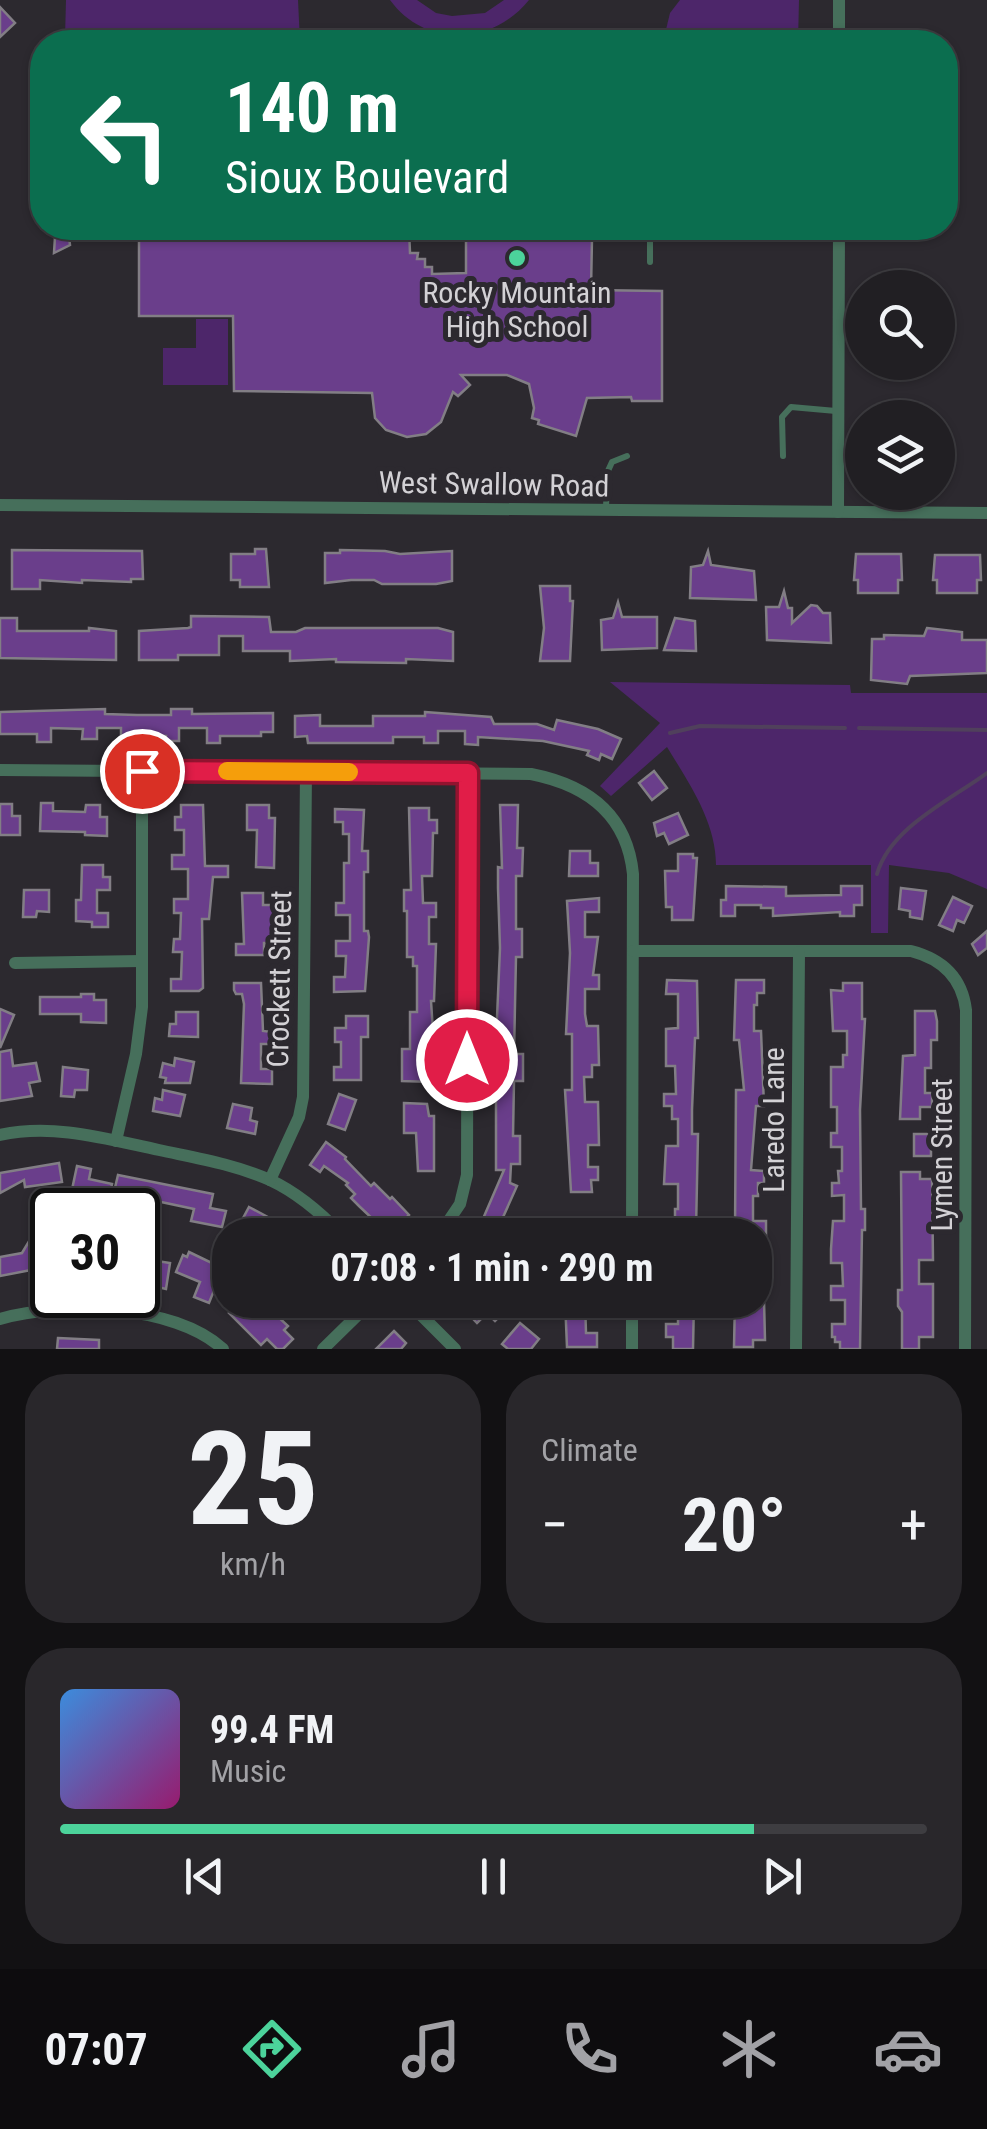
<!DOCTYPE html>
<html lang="en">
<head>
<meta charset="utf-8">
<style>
	body { margin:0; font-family:"Roboto Condensed",sans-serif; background:#29272b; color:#f1f3f6; height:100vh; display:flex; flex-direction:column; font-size:38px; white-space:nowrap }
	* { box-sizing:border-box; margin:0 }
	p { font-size:32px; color:#a2a2a6 }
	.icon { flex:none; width:55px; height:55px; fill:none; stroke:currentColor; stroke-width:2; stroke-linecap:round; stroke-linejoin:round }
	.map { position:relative; height:1349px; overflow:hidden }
	.panel { display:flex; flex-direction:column; gap:25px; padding:25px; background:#121113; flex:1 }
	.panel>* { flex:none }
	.hud { position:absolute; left:30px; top:30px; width:928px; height:210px; border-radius:40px; box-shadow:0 2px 8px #0004,0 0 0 2px #3e3d41; background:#0b6e4f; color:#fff; overflow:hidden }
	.tools { position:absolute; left:845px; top:270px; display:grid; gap:20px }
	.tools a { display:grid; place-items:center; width:110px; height:110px; border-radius:50%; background:#211f23; box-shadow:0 2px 8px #0004,0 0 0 2px #3e3d41; font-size:50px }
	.speed { position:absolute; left:30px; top:1188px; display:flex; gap:20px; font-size:50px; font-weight:700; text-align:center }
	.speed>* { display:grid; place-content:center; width:130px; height:130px; border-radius:50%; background:#211f23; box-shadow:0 2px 8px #0004,0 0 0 2px #3e3d41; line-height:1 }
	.speed .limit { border:5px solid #111; border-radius:15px; background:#fff; color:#111 }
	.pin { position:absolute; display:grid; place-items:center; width:85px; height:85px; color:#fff; margin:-42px; border:5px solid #fff; border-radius:50%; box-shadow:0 2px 10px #0007 }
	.me { position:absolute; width:110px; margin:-55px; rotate:0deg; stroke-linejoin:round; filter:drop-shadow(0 0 8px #0008) }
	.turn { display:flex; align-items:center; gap:35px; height:210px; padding:0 30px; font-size:45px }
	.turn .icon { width:130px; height:130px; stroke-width:2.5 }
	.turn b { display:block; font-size:70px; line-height:85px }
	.big { font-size:75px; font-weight:700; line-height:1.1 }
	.panel .widget { flex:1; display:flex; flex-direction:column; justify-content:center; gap:15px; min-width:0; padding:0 35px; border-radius:40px; background:#29272b }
	.panel .dial { align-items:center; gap:0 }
	.dial b { font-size:130px; line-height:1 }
	.song { display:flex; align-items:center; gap:30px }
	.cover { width:120px; height:120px; border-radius:15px; background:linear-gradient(135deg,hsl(210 70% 55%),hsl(320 70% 35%)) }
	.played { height:10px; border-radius:5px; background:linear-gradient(90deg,#4cd39b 80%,#3e3d41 80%) }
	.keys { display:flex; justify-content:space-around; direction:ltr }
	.heat { display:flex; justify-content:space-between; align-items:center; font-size:55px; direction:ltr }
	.panel .tiles { flex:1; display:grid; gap:25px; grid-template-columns:1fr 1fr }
	.widget:last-child { grid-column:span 2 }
	.trip { position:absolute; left:212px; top:1218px; width:560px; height:100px; border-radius:40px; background:#211f23; box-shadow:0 2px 8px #0004,0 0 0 2px #3e3d41; font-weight:700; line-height:100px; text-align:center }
	.tabs { display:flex; height:160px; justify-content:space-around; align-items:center; background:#0d0c0e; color:#a2a2a6 }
	.tabs .icon { width:70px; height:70px }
	.tabs .active { color:#4cd39b }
	.tabs b { font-size:45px; color:#f1f3f6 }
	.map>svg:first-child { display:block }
</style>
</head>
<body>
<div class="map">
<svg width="987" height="1349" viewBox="0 0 987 1349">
	<rect width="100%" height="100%" fill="#2c292f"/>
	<g fill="#4d266a">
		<path d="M66 0H298L300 42H70L65 38Z"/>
		<path d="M390 0H417L436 13 452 16 485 13 504 0H529C493 45 426 49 390 0Z"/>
		<path d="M680 0H799L798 42H663L670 13Z"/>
		<path d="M196 319H228V385H163V348H196Z"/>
		<path d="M610 682 850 685 851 693H987V889L949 873 889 865 888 933H871V865H716C716 822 689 783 667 747L611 796 600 786 660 723Z"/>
	</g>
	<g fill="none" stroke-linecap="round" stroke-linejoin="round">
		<g stroke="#50405c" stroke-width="4">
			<path d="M859 728 987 730"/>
			<path d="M670 733 700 726 845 728"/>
			<path d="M877 874C890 828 950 800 987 773"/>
		</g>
	</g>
	<g fill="#6a3e8b" stroke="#827e85" stroke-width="2.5">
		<path d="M0 7 15 23 0 37Z"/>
		<path d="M139 228H409L410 253H418L417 259H425V267H432V274L466 273V228H635V238H592L591 290 662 291V401H632L631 397 587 398 576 436 538 424 539 420 532 418 534 408 529 384 507 375H461L470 385 458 396 453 392 441 422 426 434 407 437 386 430 375 418 372 393 234 391 233 316H139Z"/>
		<path d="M62 233 69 237 70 245 54 253 55 237Z"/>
		<path d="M255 549H266L269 587H240V580H231V554H255Z"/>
		<path d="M12 550 142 551 143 579H131V582L82 580V583L40 580V589H12Z"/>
		<path d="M340 550 385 551 400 554 452 551V581L436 584H382L374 580H351L325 583V553H340Z"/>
		<path d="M708 551 711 565 754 571 756 600 690 598 691 567 703 565Z"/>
		<path d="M856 554H901L902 580H898V593H858V580H854Z"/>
		<path d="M935 555H980L981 580H977V593H937V580H933Z"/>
		<path d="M540 586H570V601H573L570 661H540L544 628Z"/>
		<path d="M784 591 788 608H792V623L811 605 817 606 823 613H830L831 643 767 640 766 607H779Z"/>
		<path d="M618 602 622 617H657V648L602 650 601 620 613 618Z"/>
		<path d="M191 616 269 617 271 632H296L305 628H438L453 632V661L406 659V663L336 662V659L290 661V651H243V636H219V655H178V660H139V631L188 628 191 627Z"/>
		<path d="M0 618H17V631H89V628L116 631V660L0 658Z"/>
		<path d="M675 618 695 621 696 651 664 650Z"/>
		<path d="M927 628 962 632V640H987V673L910 676 907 684 871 680 872 639H884V635L924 636Z"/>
		<path d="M105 709V714L137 715H171V709H192V714L273 713V732H261V736H220V743H207V728H179V741H165L166 736 133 735V743H121V728H97V739H82L83 729 51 728V742H37V734H0V712Z"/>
		<path d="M425 712 491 717 494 724H537L554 730 557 720 598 729 621 739 612 759 601 754 599 760 587 755 589 751 543 741 478 737V745L465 744V731H438V743H424V737H393V743H308L307 736 295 737V716L320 715V726H373V716H425Z"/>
		<path d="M654 771 667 788 652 800 639 783Z"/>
		<path d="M41 803H53V811L85 812 86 805H100V817H107V836L85 835V832L40 831Z"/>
		<path d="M0 804H12V816H20V835H0Z"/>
		<path d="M181 805H203L205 866H228V877H213L209 919H202L203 988 199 991H171V979H181L182 952H173L174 939H180L181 913H174V899H188V869H172V855H184V830H175V817H181Z"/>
		<path d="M247 805H269V818H275L274 868 256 867 257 830H247Z"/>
		<path d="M500 805H518L517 848H523L522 876H516V929H522V957H516L514 1054H523V1081H514L513 1136H520V1164H511L510 1183 517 1186 495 1235H476L504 1170H496V1097L501 1073V1041H496L500 948 498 888V867L502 868Z"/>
		<path d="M409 808H429V820H437V833H433L432 876H422L423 903H436V917H429V944H436L434 1001H431L434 1046H422V1068H433V1082L402 1081V1049H410V1012H417V966H413V957H407V911H404V890H411Z"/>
		<path d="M335 809 364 810 362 851H368V872H364V931H368L369 937 365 991 334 992V977H345L346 956H336V941H350V915H336V903H344V863H349V834H343V822H335Z"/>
		<path d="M678 813 688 835 669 844 664 833 657 836 654 823Z"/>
		<path d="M570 851H590V863H598V876H569Z"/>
		<path d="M678 854H693V858H697L693 920H672V907H666L665 871H678Z"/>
		<path d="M82 865H103V877H110V890H97V913H108V927H92V922L76 921V900H81Z"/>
		<path d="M726 886 786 887V896L841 895V886H862V905H854V916H840V912L773 916V908H761V905H735V916H721V900H726Z"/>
		<path d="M901 888 926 891 922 919 910 917V911L899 909Z"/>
		<path d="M24 890H49V912L37 911 36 917H23Z"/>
		<path d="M242 893H263V905H274L272 943H264V955H236V944H244Z"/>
		<path d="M953 897 972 906 964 923 957 920 953 931 939 925Z"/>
		<path d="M599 898V912H585V937H598L593 975H599V989H585V1014L587 1026H598L599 1065H592V1077H584L585 1102H598L599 1145H588V1167H598V1180H591L592 1192H571L565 1090H572V1034H566L570 953 567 901Z"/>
		<path d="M987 931V948L978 955 972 944Z"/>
		<path d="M667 980 697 981 698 1038H695L692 1110V1134H698L696 1230H680V1235H664V1221H675V1209H678V1184H664L666 1146H678V1119H672V1106H664V1094H676L675 1066H666V1029L678 1028V994H666Z"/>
		<path d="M736 980H764V993H757V1005H754V1031H761L764 1106H756L751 1170 764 1171V1183H758V1196H753V1221H766V1235L735 1230 736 1090H744L739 1040H734Z"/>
		<path d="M234 983H261L263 1031 272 1032 271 1044H261V1069H272V1084L241 1083 244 1004 242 994H236L234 990Z"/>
		<path d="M843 983H862V1019H865L860 1110 861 1209H865V1230H862L860 1349H840V1342H835V1337H832V1324H845V1300H831V1286H843L842 1263H831V1249L833 1221H844V1195L832 1196V1183H839L838 1171H842V1147H831V1133H837V1107H831V1067H843V1055H847V1031H833L831 990 843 991Z"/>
		<path d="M81 994H94V1000H106V1023L81 1022V1014H40V997H81Z"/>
		<path d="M0 1009 14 1015 0 1048Z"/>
		<path d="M915 1011H935L937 1021V1040H931V1068H925V1093H932V1107H920V1119H900L903 1056 915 1055Z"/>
		<path d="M176 1012H198V1037L169 1036 170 1024H176Z"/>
		<path d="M346 1016H368V1037H361V1080H334V1067H341V1042H335V1028H346Z"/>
		<path d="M11 1050 13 1066 36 1063 40 1081 29 1083 32 1096 0 1101V1052Z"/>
		<path d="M175 1058 194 1062 190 1083H165L166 1078 160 1077 163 1063 174 1066Z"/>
		<path d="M63 1067 88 1070 87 1090H75L74 1097 61 1096Z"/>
		<path d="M163 1090 185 1095 180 1116 153 1111 155 1098 162 1100Z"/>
		<path d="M339 1094 356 1100 345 1130 328 1124Z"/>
		<path d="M404 1103 427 1104 429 1116H434V1171H418L416 1133H404Z"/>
		<path d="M233 1104 252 1108 250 1120 257 1122 255 1134 227 1128Z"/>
		<rect x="914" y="1134" width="17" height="22"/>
		<path d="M326 1142 346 1157 345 1159 371 1186 374 1183 390 1199 392 1197 409 1215 394 1230 385 1221 380 1226 359 1206 351 1198 355 1194 346 1185 348 1183 324 1166 320 1172 310 1165Z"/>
		<path d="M59 1163 62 1182 25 1187 24 1180 0 1193V1173Z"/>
		<path d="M77 1166 91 1169 89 1179 112 1184 109 1200 101 1198 99 1203 70 1199Z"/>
		<path d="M901 1172H920V1179H932L933 1260H919V1284H933V1337H919V1349H902V1312L898 1306V1290H902Z"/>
		<path d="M118 1175 213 1194 210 1208 226 1211 222 1227 191 1221 194 1209 114 1192Z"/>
		<path d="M249 1207 279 1223 293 1235H266L241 1222Z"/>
		<path d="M52 1219V1266H45L47 1276 32 1278 31 1270 0 1276V1257L22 1253 40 1223Z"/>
		<path d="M189 1252 214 1264 212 1275 219 1278 209 1303 194 1297 200 1282 176 1272 183 1255 187 1257Z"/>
		<path d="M144 1259 170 1263 166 1289 140 1283Z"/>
		<path d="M228 1300H260L288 1326 284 1330 293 1339 283 1349H277L267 1339 261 1345 229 1313 235 1307Z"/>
		<path d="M455 1300H500L508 1308 495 1321 487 1313 477 1323Z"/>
		<path d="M565 1300H585L586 1333H597V1347H567Z"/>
		<path d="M678 1300H694L693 1349H673V1337H666V1324H678Z"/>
		<path d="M735 1300H764L765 1340H753V1347H734Z"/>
		<path d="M520 1323 539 1339 531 1349H508L502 1344Z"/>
		<path d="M394 1331 406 1343 401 1349H376Z"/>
		<path d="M58 1338 99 1340V1349H57Z"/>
	</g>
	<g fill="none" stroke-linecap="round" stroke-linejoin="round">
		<g stroke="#466f5b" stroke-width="6">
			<path d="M650 262V228"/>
			<path d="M783 456 782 417 791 407 836 411"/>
			<path d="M606 509 607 473 612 462 627 456"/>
		</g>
		<g stroke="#466f5b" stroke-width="12">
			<path d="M839 0V42"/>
			<path d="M0 505 987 513"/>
			<path d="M838 512 839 228"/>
			<path d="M0 770 531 774C587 785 627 814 633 874L632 1235"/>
			<path d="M633 951H911C942 959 962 977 966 1010L965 1349"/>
			<path d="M15 963 141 961"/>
			<path d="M0 1135C53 1123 107 1139 159 1150 196 1158 234 1164 270 1180 298 1193 321 1213 342 1235"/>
			<path d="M116 1141 136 1054 142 1007V771"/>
			<path d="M270 1180 299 1117 303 1097 306 772"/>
			<path d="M439 1235 460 1204 467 1175 468 773"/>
			<path d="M406 1300 455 1349"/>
			<path d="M0 1319C62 1301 174 1304 223 1349"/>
			<path d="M323 1349 373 1300"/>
			<path d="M632 1349V1300"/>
			<path d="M796 1349 799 952"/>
		</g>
	</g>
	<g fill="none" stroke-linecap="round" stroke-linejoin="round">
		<defs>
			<path id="route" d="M142 771 468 773 467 1060"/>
		</defs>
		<use href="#route" stroke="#92132f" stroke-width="25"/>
		<use href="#route" stroke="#e11d48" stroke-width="18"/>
		<path stroke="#f59e0b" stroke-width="18" d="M227 771 349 772"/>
	</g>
	<circle fill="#4cd39b" stroke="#2c292f" stroke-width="4" cx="517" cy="258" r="10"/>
	<g text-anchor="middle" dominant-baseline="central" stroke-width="10" stroke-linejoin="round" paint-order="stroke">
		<g font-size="30" fill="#d3d1d5" stroke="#2c292f">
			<text x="517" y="292">Rocky Mountain<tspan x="517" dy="34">High School</tspan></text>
		</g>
		<g font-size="30" fill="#d3d1d5" stroke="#2c292f">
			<text transform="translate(494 484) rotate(1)">West Swallow Road</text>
			<text transform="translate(279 979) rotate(-89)">Crockett Street</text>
			<text transform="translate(773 1120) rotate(-90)">Laredo Lane</text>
			<text transform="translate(941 1155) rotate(-90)">Lymen Street</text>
		</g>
	</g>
</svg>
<div class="tools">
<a><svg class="icon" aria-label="search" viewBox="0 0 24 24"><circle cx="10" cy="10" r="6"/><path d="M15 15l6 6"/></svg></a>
<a><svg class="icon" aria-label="layers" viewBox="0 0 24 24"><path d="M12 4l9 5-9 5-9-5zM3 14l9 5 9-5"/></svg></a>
</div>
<div class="speed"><div class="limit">30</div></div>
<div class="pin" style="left:142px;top:771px;background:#d93025"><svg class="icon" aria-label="arrive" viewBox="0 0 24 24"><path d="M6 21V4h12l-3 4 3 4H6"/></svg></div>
<svg class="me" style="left:467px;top:1060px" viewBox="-20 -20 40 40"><circle r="17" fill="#e11d48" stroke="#fff" stroke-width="3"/><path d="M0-11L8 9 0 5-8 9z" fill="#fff"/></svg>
<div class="trip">07:08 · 1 min · 290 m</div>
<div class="hud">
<div class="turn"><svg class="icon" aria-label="left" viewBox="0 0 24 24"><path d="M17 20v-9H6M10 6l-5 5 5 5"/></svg><div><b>140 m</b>Sioux Boulevard</div></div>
</div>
</div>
<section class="panel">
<div class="tiles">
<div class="widget dial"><b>25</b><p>km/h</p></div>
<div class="widget"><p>Climate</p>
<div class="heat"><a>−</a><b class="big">20°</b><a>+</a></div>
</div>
<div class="widget">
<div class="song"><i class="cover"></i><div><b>99.4 FM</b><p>Music</p></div></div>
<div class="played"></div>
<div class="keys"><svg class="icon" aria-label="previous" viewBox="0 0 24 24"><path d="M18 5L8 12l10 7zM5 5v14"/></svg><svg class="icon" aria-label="pause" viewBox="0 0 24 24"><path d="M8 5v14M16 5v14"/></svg><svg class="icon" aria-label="next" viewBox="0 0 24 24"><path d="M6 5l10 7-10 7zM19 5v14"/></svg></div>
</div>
</div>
</section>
<nav class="tabs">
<b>07:07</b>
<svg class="icon active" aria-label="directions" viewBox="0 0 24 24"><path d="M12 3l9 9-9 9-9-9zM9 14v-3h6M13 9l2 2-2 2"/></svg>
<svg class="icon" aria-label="music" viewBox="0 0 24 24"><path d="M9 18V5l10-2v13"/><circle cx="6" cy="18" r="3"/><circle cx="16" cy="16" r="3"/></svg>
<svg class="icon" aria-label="phone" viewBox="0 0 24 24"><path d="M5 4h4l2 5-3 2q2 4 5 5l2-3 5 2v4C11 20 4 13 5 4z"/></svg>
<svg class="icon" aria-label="climate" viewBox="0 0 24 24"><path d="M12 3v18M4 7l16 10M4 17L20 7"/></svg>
<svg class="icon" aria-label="car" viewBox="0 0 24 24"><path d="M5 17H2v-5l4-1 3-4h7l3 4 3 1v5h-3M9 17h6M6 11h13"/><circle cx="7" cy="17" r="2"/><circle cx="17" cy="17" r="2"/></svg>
</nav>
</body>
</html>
